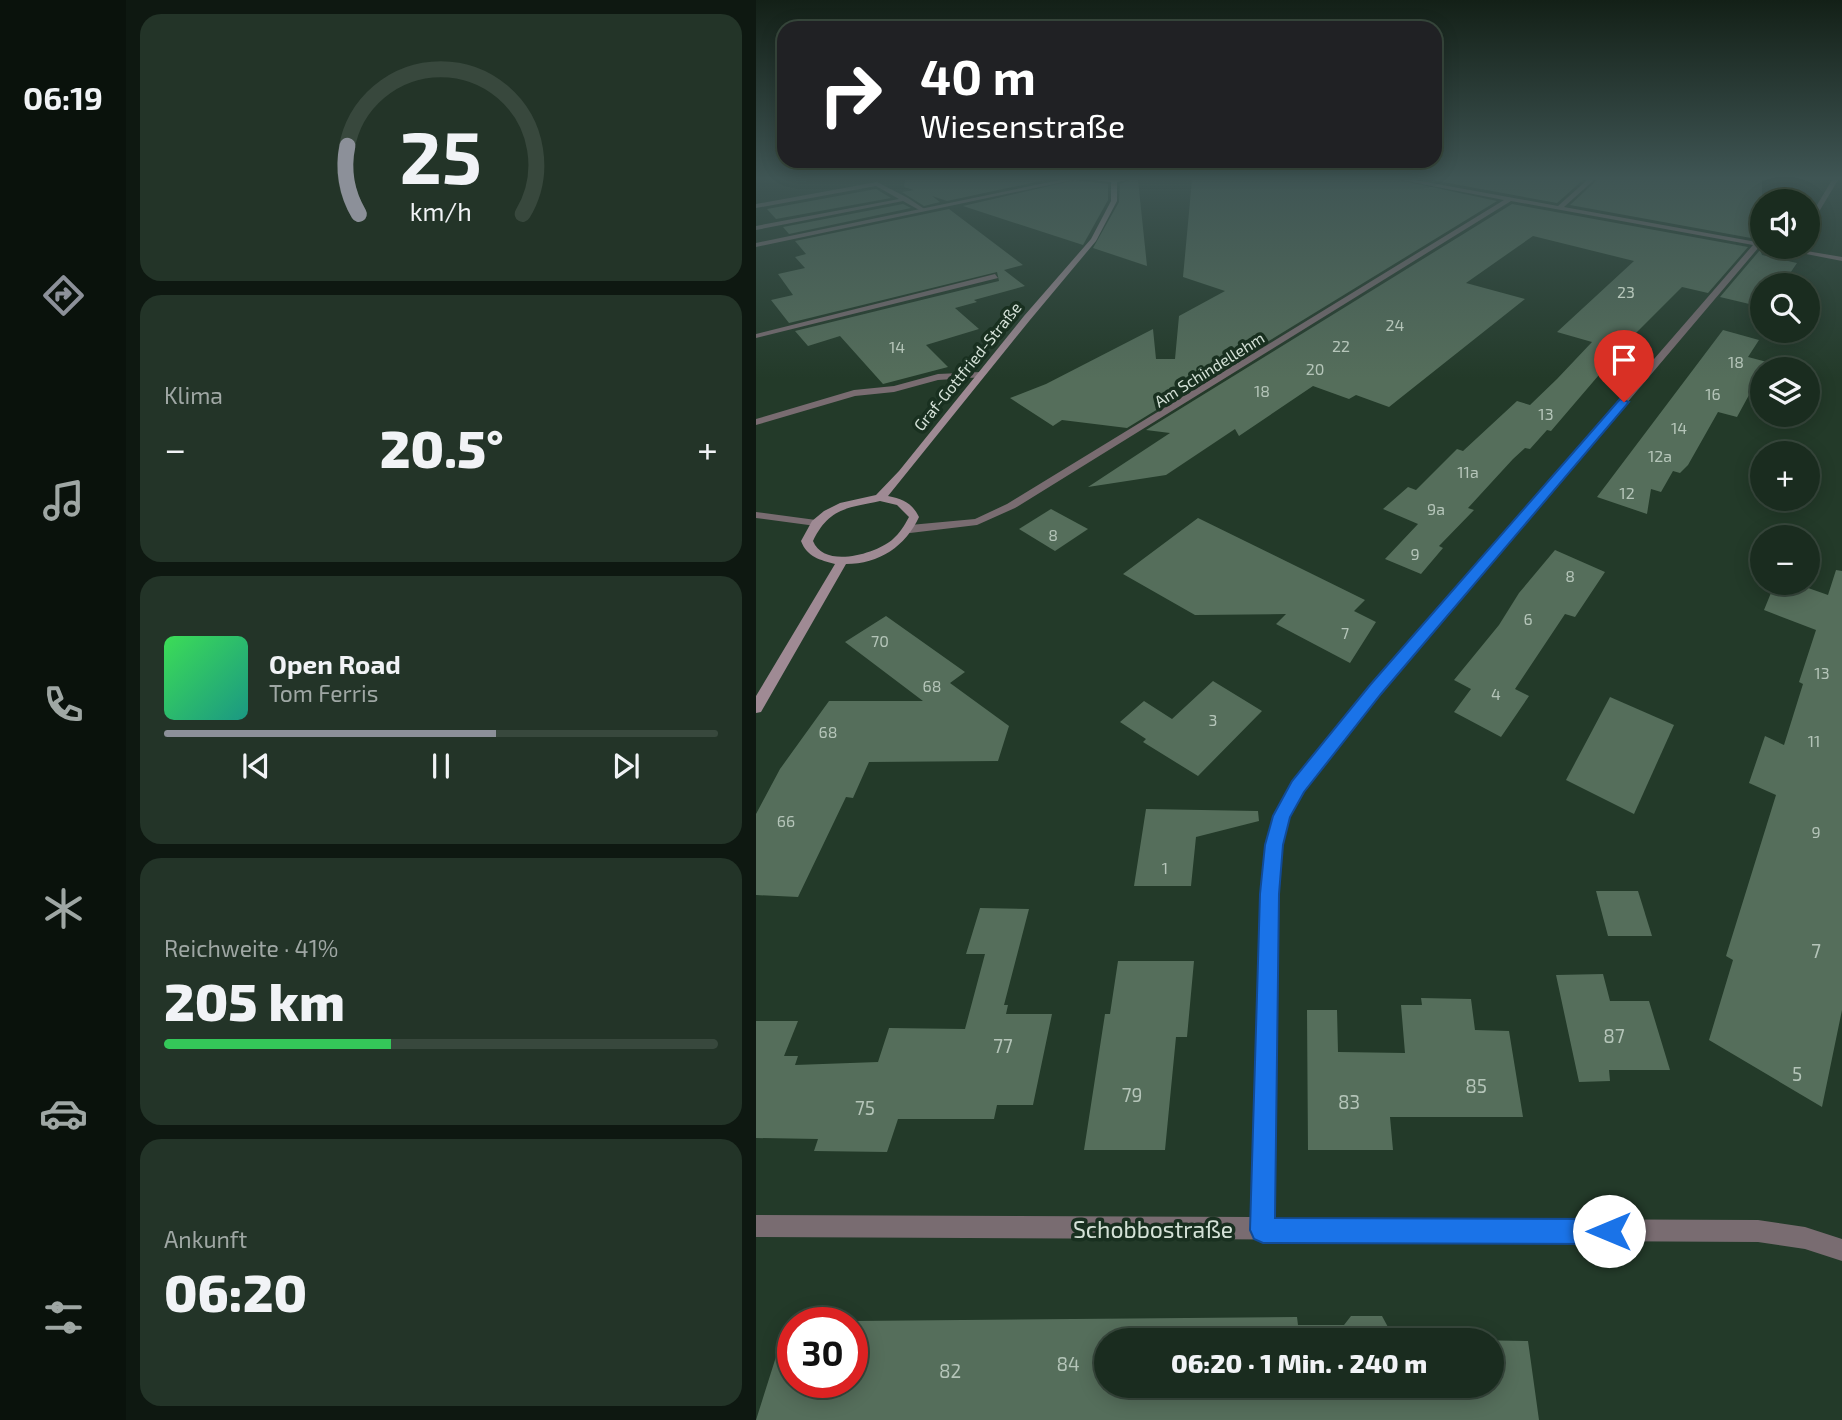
<!DOCTYPE html>
<html lang="de">
<head>
<meta charset="utf-8">
<style>
	body { margin:0; font-family:"Exo 2",sans-serif; background:#233428; color:#f1f3f6; height:100vh; display:flex; flex-direction:column; font-size:26px; white-space:nowrap }
	* { box-sizing:border-box; margin:0 }
	p { font-size:23px; color:#9fa7a4 }
	.icon { flex:none; width:38px; height:38px; fill:none; stroke:currentColor; stroke-width:2; stroke-linecap:round; stroke-linejoin:round }
	.map { position:relative; flex:1; overflow:hidden }
	.panel { display:flex; flex-direction:column; gap:14px; padding:14px; background:#0e1811; width:630px }
	.panel>* { flex:none }
	.banner { position:absolute; left:21px; top:21px; width:665px; height:147px; border-radius:21px; box-shadow:0 4px 18px #0003,0 0 0 2px #38483d; background:#202124; color:#fff; overflow:hidden }
	.buttons { position:absolute; left:994px; top:189px; display:grid; gap:14px }
	.buttons a { display:grid; place-items:center; width:70px; height:70px; border-radius:50%; background:#1a2c1f; box-shadow:0 4px 18px #0003,0 0 0 2px #38483d; font-size:35px }
	.speed { position:absolute; left:21px; top:1307px; display:flex; gap:14px; font-size:35px; font-weight:700; text-align:center }
	.speed>* { display:grid; place-content:center; width:91px; height:91px; border-radius:50%; background:#1a2c1f; box-shadow:0 4px 18px #0003,0 0 0 2px #38483d; line-height:1 }
	.speed .limit { border:10px solid #d22; background:#fff; color:#111 }
	.pin { position:absolute; display:grid; place-items:center; width:60px; height:60px; color:#fff; margin:-72px -30px; border-radius:50% 50% 50% 0; rotate:-45deg; box-shadow:0 0 7px #0007 }
	.pin .icon { rotate:45deg }
	.me { position:absolute; width:77px; margin:-38px; rotate:270deg; stroke-linejoin:round; filter:drop-shadow(0 0 5px #0008) }
	.turn { display:flex; align-items:center; gap:24px; height:147px; padding:0 28px; font-size:32px }
	.turn .icon { width:91px; height:91px; stroke-width:2.5 }
	.turn b { display:block; font-size:49px; line-height:60px }
	.big { font-size:52px; font-weight:800; line-height:1.1 }
	.panel .card { flex:1; display:flex; flex-direction:column; justify-content:center; gap:10px; min-width:0; padding:0 24px; border-radius:21px; background:#233428 }
	.panel .dial { align-items:center; gap:0 }
	.dial svg { height:182px; overflow:visible; fill:none; stroke:#38483d; stroke-width:7; stroke-linecap:round; text-anchor:middle }
	.dial text { fill:#f1f3f6; stroke:none }
	.song { display:flex; align-items:center; gap:21px }
	.cover { width:84px; height:84px; border-radius:10px; background:linear-gradient(135deg,hsl(130 70% 55%),hsl(170 70% 35%)) }
	.played { height:7px; border-radius:4px; background:linear-gradient(90deg,#8c9099 60%,#38483d 60%) }
	.keys { display:flex; justify-content:space-around; direction:ltr }
	.heat { display:flex; justify-content:space-between; align-items:center; font-size:38px; direction:ltr }
	.charge { height:10px; border-radius:5px; background:linear-gradient(90deg,#34c759 41%,#38483d 0) }
	.trip { position:absolute; left:338px; top:1328px; width:410px; height:70px; border-radius:35px; background:#1a2c1f; box-shadow:0 4px 18px #0003,0 0 0 2px #38483d; font-weight:800; line-height:70px; text-align:center }
	main { display:flex; flex:1; min-height:0 }
	.tab-bar { display:flex; flex-direction:column; width:126px; justify-content:space-around; align-items:center; background:#0a120c; color:#9fa7a4 }
	.tab-bar .icon { width:49px; height:49px }
	.tab-bar .active { color:#8c9099 }
	.tab-bar b { font-size:32px; color:#f1f3f6 }
	.map>svg:first-child { display:block }
</style>
</head>
<body>
<main>
<nav class="tab-bar">
<b>06:19</b>
<svg class="icon active" aria-label="directions" viewBox="0 0 24 24"><path d="M12 3l9 9-9 9-9-9zM9 14v-3h6M13 9l2 2-2 2"/></svg>
<svg class="icon" aria-label="music" viewBox="0 0 24 24"><path d="M9 18V5l10-2v13"/><circle cx="6" cy="18" r="3"/><circle cx="16" cy="16" r="3"/></svg>
<svg class="icon" aria-label="phone" viewBox="0 0 24 24"><path d="M5 4h4l2 5-3 2q2 4 5 5l2-3 5 2v4C11 20 4 13 5 4z"/></svg>
<svg class="icon" aria-label="climate" viewBox="0 0 24 24"><path d="M12 3v18M4 7l16 10M4 17L20 7"/></svg>
<svg class="icon" aria-label="car" viewBox="0 0 24 24"><path d="M5 17H2v-5l4-1 3-4h7l3 4 3 1v5h-3M9 17h6M6 11h13"/><circle cx="7" cy="17" r="2"/><circle cx="17" cy="17" r="2"/></svg>
<svg class="icon" aria-label="filters" viewBox="0 0 24 24"><path d="M4 7h16M4 17h16"/><circle cx="9" cy="7" r="2"/><circle cx="15" cy="17" r="2"/></svg>
</nav>
<section class="panel">
<div class="card dial"><svg viewBox="0 0 100 80">
<path d="M14 69A42 42 0 1 1 86 69"/>
<path d="M14 69A42 42 0 0 1 9 39" stroke="#8c9099"/>
<text x="50" y="56" font-size="32" font-weight="700">25</text>
<text x="50" y="72" font-size="11">km/h</text>
</svg></div>
<div class="card"><p>Klima</p>
<div class="heat"><a>−</a><b class="big">20.5°</b><a>+</a></div>
</div>
<div class="card">
<div class="song"><i class="cover"></i><div><b>Open Road</b><p>Tom Ferris</p></div></div>
<div class="played"></div>
<div class="keys"><svg class="icon" aria-label="previous" viewBox="0 0 24 24"><path d="M18 5L8 12l10 7zM5 5v14"/></svg><svg class="icon" aria-label="pause" viewBox="0 0 24 24"><path d="M8 5v14M16 5v14"/></svg><svg class="icon" aria-label="next" viewBox="0 0 24 24"><path d="M6 5l10 7-10 7zM19 5v14"/></svg></div>
</div>
<div class="card"><p>Reichweite · 41%</p><b class="big">205 km</b><div class="charge"></div></div>
<div class="card"><p>Ankunft</p><b class="big">06:20</b></div>
</section>
<div class="map">
<svg width="1086" height="1420" viewBox="0 0 1086 1420">
	<rect width="100%" height="100%" fill="#233a29"/>
	<g fill="#556e5b">
		<path d="M149 180H289L191 201 176 196 184 202 168 206 146 192 158 190 148 187Z"/>
		<path d="M319 180 352 184V200L327 245 207 206Z"/>
		<path d="M373 180H382L391 266 337 248 363 202 364 184Z"/>
		<path d="M436 180H643L741 201 371 428 306 420 297 426 254 398 290 384 397 329 400 359H419L423 316 469 291 427 277Z"/>
		<path d="M676 180H827L801 203Z"/>
		<path d="M841 180H1006V240L814 205Z"/>
		<path d="M120 189 135 198 20 219 11 209Z"/>
		<path d="M147 204 155 208 33 234 27 227Z"/>
		<path d="M756 204 992 247 952 293 926 287 872 341 795 431 791 430 774 449 769 448 757 459 712 508 718 510 683 546 687 548 665 574 629 559 662 524 627 509 652 487 660 490 701 449 707 451 761 401 774 405 801 379 836 342 801 332 878 261 777 236 710 283 769 299 633 407 600 395 593 399 557 386 483 436 479 429 410 475 332 487 414 433 390 430Z"/>
		<path d="M193 209 267 265 248 270 269 286 218 300 221 302 199 308 223 329 170 345 192 367 127 384 84 336 52 346 39 331 243 281 241 272 33 323 15 300 37 295 22 274 49 268 39 257 50 254 39 241Z"/>
		<path d="M1004 250 1006 255 1041 263 1026 285H1006V307L964 297Z"/>
		<path d="M967 330 1003 340 992 357 1011 362 981 417 962 412 932 465 924 473 917 471 905 492 895 489 891 514 841 497Z"/>
		<path d="M295 509 332 529 299 551 263 529Z"/>
		<path d="M442 518 609 600 598 611 620 622 594 663 520 624 530 614 439 615 367 574Z"/>
		<path d="M799 550 849 572 819 617 809 614 759 689 773 696 745 737 698 712 715 689 698 680 743 625 763 593Z"/>
		<path d="M1080 570 1086 571V1010L1066 1107 953 1040 977 960 970 956 1020 795 993 783 1009 736 1028 745 1047 684 1043 682 1060 630 1008 610 1019 583H1038L1072 595Z"/>
		<path d="M130 616 209 672 194 683 253 726 242 761 113 762 97 798 90 797 42 897 0 895V814L24 769 73 701H167L89 642Z"/>
		<path d="M457 681 506 711 442 776 387 742 390 739 364 722 388 701 416 719Z"/>
		<path d="M854 697 918 725 878 814 810 780Z"/>
		<path d="M390 809 502 811 503 821 440 837 435 886H378Z"/>
		<path d="M840 891H882L896 936H852Z"/>
		<path d="M224 908 273 909 248 1005H252L250 1014H296L277 1105H241L238 1119H142L131 1152 58 1151 62 1139 0 1138V1021H42L28 1056H42L39 1065 122 1062 133 1028 209 1029 229 954H210Z"/>
		<path d="M362 961H438L431 1037H420L409 1150H328L349 1014H354Z"/>
		<path d="M847 974 854 1001H893L914 1070H853L854 1081 823 1082 800 975Z"/>
		<path d="M665 998 715 999 719 1030 753 1031 767 1117H634L637 1150H552L551 1010H581L582 1052 649 1053 645 1005H666Z"/>
		<path d="M595 1316H626L639 1340H350V1386H735V1340H714L772 1341 783 1420H0L31 1322 37 1323V1382H96V1321L541 1317 542 1325H588Z"/>
	</g>
	<g fill="none" stroke-linecap="round" stroke-linejoin="round">
		<g fill="#796c71" fill-rule="evenodd">
			<path d="M121 182 152 198 170 210 165 211 147 201 0 230V226L143 199 120 186 0 208V204Z"/>
			<path d="M239 274 242 278 0 338V334Z"/>
			<path d="M225 372 228 373V377L182 380 138 392 99 396 0 425V419L98 390 138 386 182 374Z"/>
		</g>
		<g fill="#796c71" fill-rule="evenodd">
			<path d="M304 180H317L0 247V243Z"/>
			<path d="M645 180H659L802 206 831 180H838L808 207 1006 243 1007 247H1003L625 693 547 792 532 818 526 845 522 894 518 1218 1002 1220 1049 1227 1086 1239V1261L1049 1249 1002 1242 0 1237V1215L496 1217 506 894 510 845 517 816 537 782 615 685 997 245 755 201 259 508 221 525 154 533 148 529 154 525 219 519 251 504 748 200Z"/>
			<path d="M1076 180H1082L1055 225 1052 227V220Z"/>
			<path d="M1014 247H1027L1086 257V261Z"/>
			<path d="M0 512 60 520 66 523 60 526 0 518Z"/>
		</g>
		<path fill="#9f8a94" fill-rule="evenodd" d="M338 180H371L361 182V201L340 241 274 320 132 496C147 499 156 503 163 517 150 546 123 564 90 564L5 712 0 713V696L79 564C64 560 51 557 45 541L56 521 68 511 84 503 120 495 143 471 268 316 335 239 355 201V182ZM124 501 141 505 153 517C148 526 144 533 136 540 119 554 68 569 57 541 73 508 91 508 124 501Z"/>
	</g>
	<linearGradient id="sky" x2="0" y2="1"><stop stop-color="#132017"/><stop offset="0.47" stop-color="#3f5554"/><stop offset="1" stop-color="#3f5554" stop-opacity="0"/></linearGradient>
	<rect width="1086" height="379" fill="url(#sky)"/>
	<path fill="#1a73e8" stroke="#114b97" stroke-width="2" d="M864 399 873 402 625 694 548 792 534 817 527 845 523 894 519 1218 853 1219 862 1222 866 1231 862 1240 853 1244 507 1243 498 1239 494 1230 504 894 509 845 517 816 536 781 614 685Z"/>
	<g text-anchor="middle" dominant-baseline="central" stroke-width="7" stroke-linejoin="round" paint-order="stroke">
		<g font-size="16" fill="#b5c5b9">
			<text x="870" y="291">23</text>
			<text x="639" y="324">24</text>
			<text x="585" y="345">22</text>
			<text x="141" y="346">14</text>
			<text x="980" y="361">18</text>
			<text x="559" y="368">20</text>
			<text x="506" y="390">18</text>
			<text x="957" y="393">16</text>
			<text x="790" y="413">13</text>
			<text x="923" y="427">14</text>
			<text x="904" y="455">12a</text>
			<text x="712" y="471">11a</text>
			<text x="871" y="492">12</text>
			<text x="680" y="508">9a</text>
			<text x="297" y="534">8</text>
			<text x="659" y="553">9</text>
			<text x="814" y="575">8</text>
			<text x="772" y="618">6</text>
			<text x="589" y="632">7</text>
			<text x="124" y="640">70</text>
			<text x="1066" y="672">13</text>
			<text x="176" y="685">68</text>
			<text x="740" y="693">4</text>
			<text x="457" y="719">3</text>
			<text x="72" y="731">68</text>
			<text x="1058" y="740">11</text>
			<text x="30" y="820">66</text>
			<text x="1060" y="831">9</text>
			<text x="409" y="867">1</text>
		</g>
		<g font-size="16" fill="#d5e2d8" stroke="#193020">
			<text transform="translate(211 366) rotate(-51)">Graf-Gottfried-Straße</text>
			<text transform="translate(453 369) rotate(-32)">Am Schindellehm</text>
		</g>
		<g font-size="19" fill="#b5c5b9">
			<text x="1060" y="950">7</text>
			<text x="858" y="1035">87</text>
			<text x="247" y="1045">77</text>
			<text x="1041" y="1073">5</text>
			<text x="720" y="1085">85</text>
			<text x="376" y="1094">79</text>
			<text x="593" y="1101">83</text>
			<text x="109" y="1107">75</text>
			<text x="312" y="1363">84</text>
			<text x="194" y="1370">82</text>
		</g>
		<g font-size="23" fill="#d5e2d8" stroke="#193020">
			<text x="397" y="1229">Schobbostraße</text>
		</g>
	</g>
</svg>
<div class="buttons">
<a><svg class="icon" aria-label="sound" viewBox="0 0 24 24"><path d="M4 9h4l5-4v14l-5-4H4zM17 9q2 3 0 6"/></svg></a>
<a><svg class="icon" aria-label="search" viewBox="0 0 24 24"><circle cx="10" cy="10" r="6"/><path d="M15 15l6 6"/></svg></a>
<a><svg class="icon" aria-label="layers" viewBox="0 0 24 24"><path d="M12 4l9 5-9 5-9-5zM3 14l9 5 9-5"/></svg></a>
<a>+</a>
<a>−</a>
</div>
<div class="speed"><div class="limit">30</div></div>
<div class="pin" style="left:868px;top:402px;background:#d93025"><svg class="icon" aria-label="arrive" viewBox="0 0 24 24"><path d="M6 21V4h12l-3 4 3 4H6"/></svg></div>
<svg class="me" style="left:853px;top:1231px" viewBox="-20 -20 40 40"><circle r="19" fill="#fff"/><path d="M0-13L10 11 0 6-10 11z" fill="#1a73e8"/></svg>
<div class="trip">06:20 · 1 Min. · 240 m</div>
<div class="banner">
<div class="turn"><svg class="icon" aria-label="right" viewBox="0 0 24 24"><path d="M7 20v-9h11M14 6l5 5-5 5"/></svg><div><b>40 m</b>Wiesenstraße</div></div>
</div>
</div>
</main>
</body>
</html>
